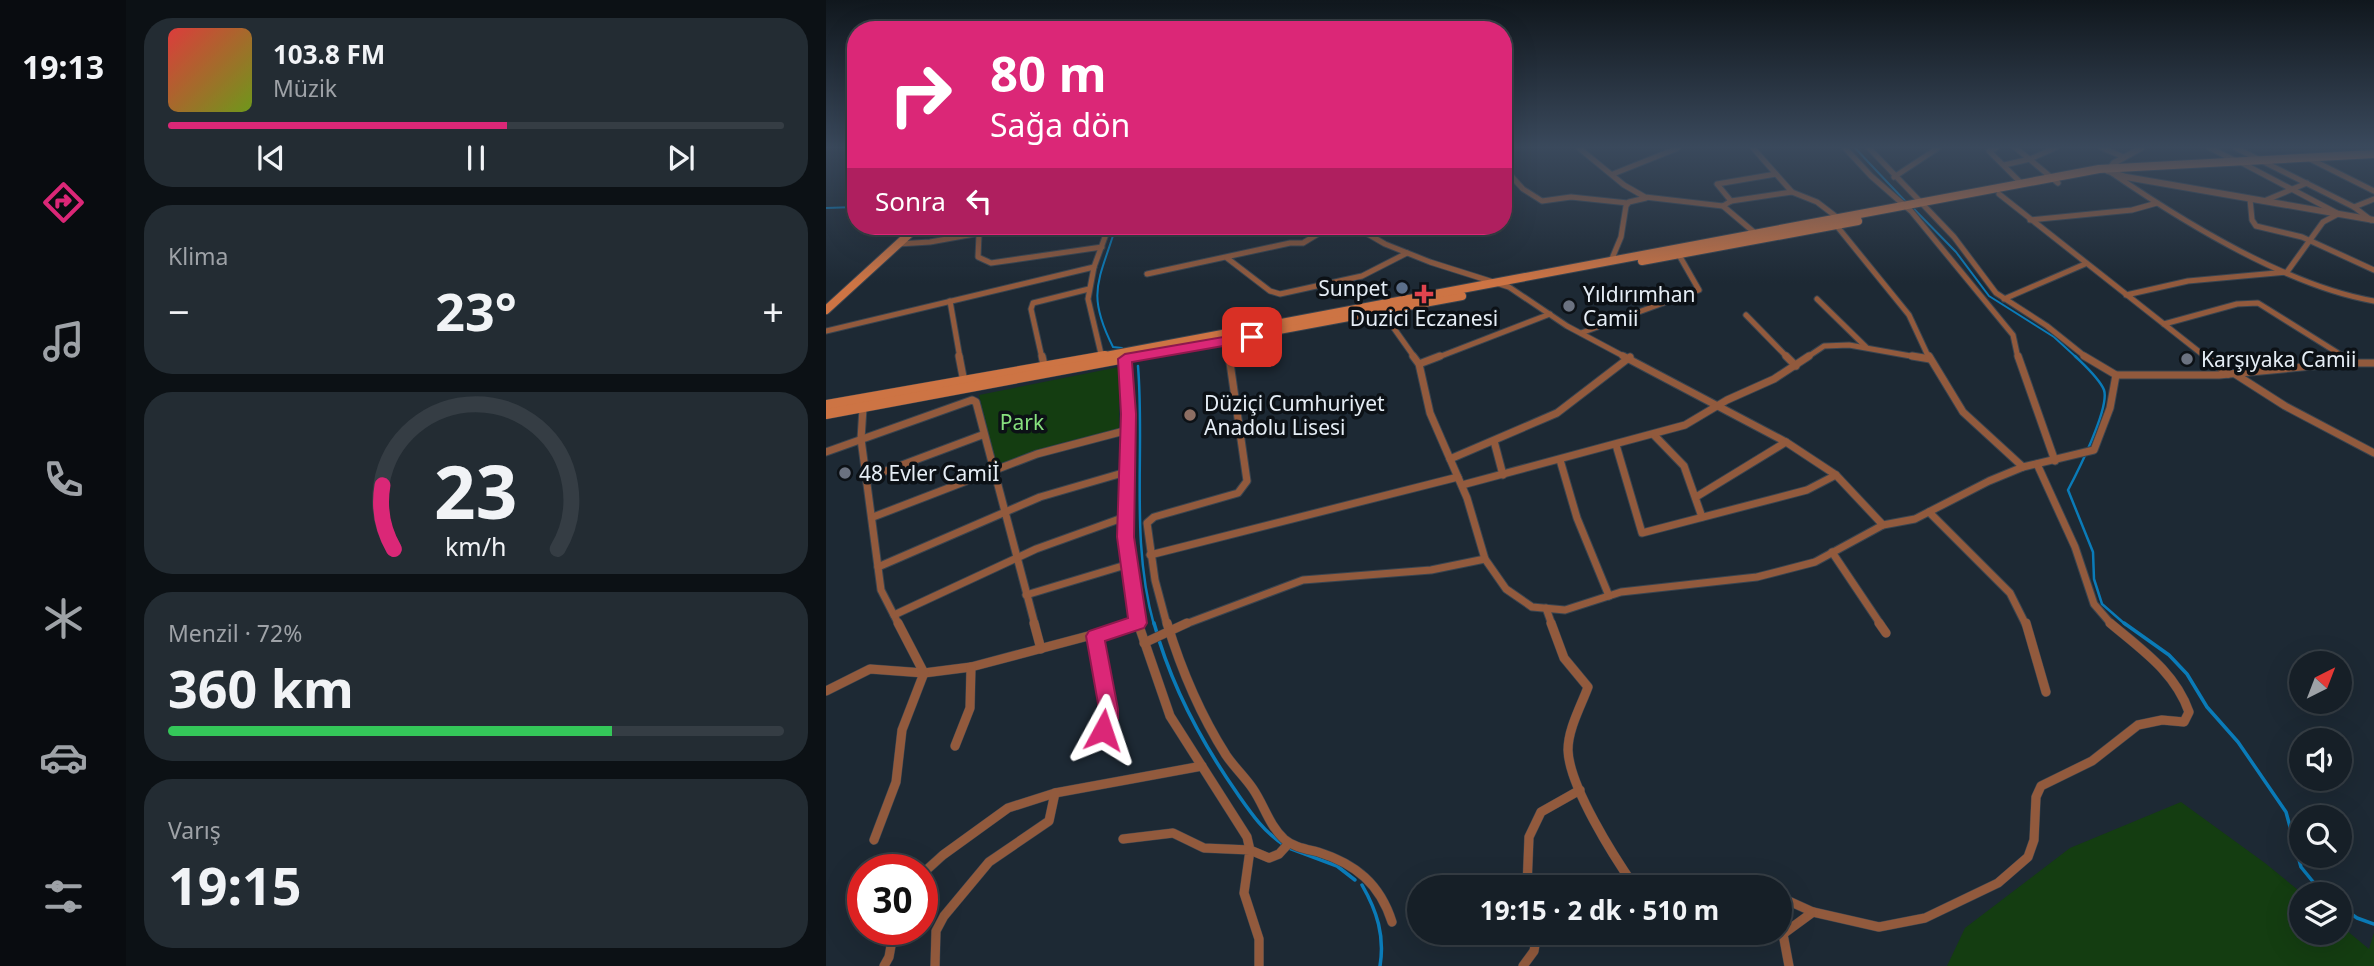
<!DOCTYPE html>
<html lang="tr">
<head>
<meta charset="utf-8">
<style>
	body { margin:0; font-family:"Noto Sans",sans-serif; background:#232c33; color:#f1f3f6; height:100vh; display:flex; flex-direction:column; font-size:26px; white-space:nowrap }
	* { box-sizing:border-box; margin:0 }
	p { font-size:23px; color:#9ea2a7 }
	.icon { flex:none; width:38px; height:38px; fill:none; stroke:currentColor; stroke-width:2; stroke-linecap:round; stroke-linejoin:round }
	.map { position:relative; flex:1; overflow:hidden }
	.side { display:flex; flex-direction:column; gap:18px; padding:18px; background:#0c1115; width:700px }
	.side>* { flex:none }
	.guide { position:absolute; left:21px; top:21px; width:665px; height:214px; border-radius:28px; box-shadow:0 7px 28px #0002,0 0 0 2px #353d44; background:#db2777; color:#fff; overflow:hidden }
	.needle { width:46px; rotate:42deg }
	.buttons { position:absolute; left:1463px; top:651px; display:grid; gap:14px }
	.buttons a { display:grid; place-items:center; width:63px; height:63px; border-radius:50%; background:#161f27; box-shadow:0 7px 28px #0002,0 0 0 2px #353d44; font-size:35px }
	.speed { position:absolute; left:21px; top:854px; display:flex; gap:14px; font-size:35px; font-weight:700; text-align:center }
	.speed>* { display:grid; place-content:center; width:91px; height:91px; border-radius:50%; background:#161f27; box-shadow:0 7px 28px #0002,0 0 0 2px #353d44; line-height:1 }
	.speed .limit { border:10px solid #d22; background:#fff; color:#111 }
	.pin { position:absolute; display:grid; place-items:center; width:60px; height:60px; color:#fff; margin:-30px; border-radius:14px; box-shadow:0 4px 10px #0006 }
	.me { position:absolute; width:77px; margin:-38px; rotate:5deg; stroke-linejoin:round; filter:drop-shadow(0 0 5px #0008) }
	.turn { display:flex; align-items:center; gap:24px; height:147px; padding:0 28px; font-size:32px }
	.turn .icon { width:91px; height:91px; stroke-width:2.5 }
	.turn b { display:block; font-size:49px; line-height:60px }
	.then { display:flex; align-items:center; height:66px; padding:0 28px; background:#0003; gap:14px; font-size:26px }
	.big { font-size:52px; font-weight:700; line-height:1.1 }
	.side .widget { flex:1; display:flex; flex-direction:column; justify-content:center; gap:10px; min-width:0; padding:0 24px; border-radius:28px; background:#232c33 }
	.side .dial { align-items:center; gap:0 }
	.dial svg { height:182px; overflow:visible; fill:none; stroke:#353d44; stroke-width:7; stroke-linecap:round; text-anchor:middle }
	.dial text { fill:#f1f3f6; stroke:none }
	.song { display:flex; align-items:center; gap:21px }
	.cover { width:84px; height:84px; border-radius:10px; background:linear-gradient(135deg,hsl(0 70% 55%),hsl(80 70% 35%)) }
	.played { height:7px; border-radius:4px; background:linear-gradient(90deg,#db2777 55%,#353d44 55%) }
	.keys { display:flex; justify-content:space-around; direction:ltr }
	.heat { display:flex; justify-content:space-between; align-items:center; font-size:38px; direction:ltr }
	.charge { height:10px; border-radius:5px; background:linear-gradient(90deg,#34c759 72%,#353d44 0) }
	.trip { position:absolute; left:581px; top:875px; width:385px; height:70px; border-radius:35px; background:#161f27; box-shadow:0 7px 28px #0002,0 0 0 2px #353d44; font-weight:700; line-height:70px; text-align:center }
	main { display:flex; flex:1; min-height:0 }
	.tab-bar { display:flex; flex-direction:column; width:126px; justify-content:space-around; align-items:center; background:#090c10; color:#9ea2a7 }
	.tab-bar .icon { width:49px; height:49px }
	.tab-bar .current { color:#db2777 }
	.tab-bar b { font-size:32px; color:#f1f3f6 }
	.map>svg:first-child { display:block }
</style>
</head>
<body>
<main>
<nav class="tab-bar">
<b>19:13</b>
<svg class="icon current" aria-label="directions" viewBox="0 0 24 24"><path d="M12 3l9 9-9 9-9-9zM9 14v-3h6M13 9l2 2-2 2"/></svg>
<svg class="icon" aria-label="music" viewBox="0 0 24 24"><path d="M9 18V5l10-2v13"/><circle cx="6" cy="18" r="3"/><circle cx="16" cy="16" r="3"/></svg>
<svg class="icon" aria-label="phone" viewBox="0 0 24 24"><path d="M5 4h4l2 5-3 2q2 4 5 5l2-3 5 2v4C11 20 4 13 5 4z"/></svg>
<svg class="icon" aria-label="climate" viewBox="0 0 24 24"><path d="M12 3v18M4 7l16 10M4 17L20 7"/></svg>
<svg class="icon" aria-label="car" viewBox="0 0 24 24"><path d="M5 17H2v-5l4-1 3-4h7l3 4 3 1v5h-3M9 17h6M6 11h13"/><circle cx="7" cy="17" r="2"/><circle cx="17" cy="17" r="2"/></svg>
<svg class="icon" aria-label="filters" viewBox="0 0 24 24"><path d="M4 7h16M4 17h16"/><circle cx="9" cy="7" r="2"/><circle cx="15" cy="17" r="2"/></svg>
</nav>
<section class="side">
<div class="widget">
<div class="song"><i class="cover"></i><div><b>103.8 FM</b><p>Müzik</p></div></div>
<div class="played"></div>
<div class="keys"><svg class="icon" aria-label="previous" viewBox="0 0 24 24"><path d="M18 5L8 12l10 7zM5 5v14"/></svg><svg class="icon" aria-label="pause" viewBox="0 0 24 24"><path d="M8 5v14M16 5v14"/></svg><svg class="icon" aria-label="next" viewBox="0 0 24 24"><path d="M6 5l10 7-10 7zM19 5v14"/></svg></div>
</div>
<div class="widget"><p>Klima</p>
<div class="heat"><a>−</a><b class="big">23°</b><a>+</a></div>
</div>
<div class="widget dial"><svg viewBox="0 0 100 80">
<path d="M14 69A42 42 0 1 1 86 69"/>
<path d="M14 69A42 42 0 0 1 9 41" stroke="#db2777"/>
<text x="50" y="56" font-size="32" font-weight="700">23</text>
<text x="50" y="72" font-size="11">km/h</text>
</svg></div>
<div class="widget"><p>Menzil · 72%</p><b class="big">360 km</b><div class="charge"></div></div>
<div class="widget"><p>Varış</p><b class="big">19:15</b></div>
</section>
<div class="map">
<svg width="1548" height="966" viewBox="0 0 1548 966">
	<rect width="100%" height="100%" fill="#1d2934"/>
	<g fill="#143d11">
		<path d="M293 367V430L235 443 171 466 153 395Z"/>
		<path d="M1355 802 1439 863 1477 894 1475 933H1514V925L1543 949 1548 933V966H1121L1139 928 1244 848Z"/>
	</g>
	<g fill="none" stroke-linecap="round" stroke-linejoin="round">
		<g stroke="#0a7bb8" stroke-width="2">
			<path d="M1029 148 1081 203"/>
			<path d="M1086 207 1130 252 1163 296 1228 337 1251 358"/>
			<path d="M0 208 30 207"/>
			<path d="M290 226C274 280 259 292 287 347L296 348"/>
		</g>
		<g stroke="#0a7bb8" stroke-width="2.5">
			<path d="M1249 356C1258 365 1273 378 1278 390 1284 408 1251 473 1242 490L1267 552 1268 579 1276 604 1300 625"/>
			<path d="M312 366C319 453 304 540 328 625"/>
		</g>
		<g stroke="#0a7bb8" stroke-width="3.5">
			<path d="M328 623C345 686 374 740 411 793 425 813 437 831 458 845"/>
			<path d="M1298 623 1343 655 1361 674 1381 707 1412 742 1460 812 1475 867 1497 894"/>
			<path d="M463 848 511 866 529 880"/>
			<path d="M536 885C551 911 559 936 554 966"/>
			<path d="M1514 906 1531 918 1548 924"/>
		</g>
		<defs>
			<g id="minor-far2">
				<path d="M753 148 798 185 819 197 897 206 905 201 966 192"/>
				<path d="M927 148 966 192 991 202 1012 218"/>
				<path d="M1019 148 1045 176 1085 211 1187 335 1192 358"/>
				<path d="M1043 148 1128 237 1170 293 1221 326 1261 358"/>
				<path d="M1170 148 1163 151 1196 184"/>
				<path d="M1190 148 1232 183"/>
				<path d="M1276 148 1298 157"/>
				<path d="M1384 148 1412 162"/>
				<path d="M1410 148 1528 207 1545 220"/>
				<path d="M1482 158 1548 191"/>
				<path d="M1416 163 1511 213"/>
				<path d="M1178 165 1204 159 1229 148"/>
				<path d="M677 167 697 189 716 201 745 197 802 203"/>
				<path d="M1286 173C1359 223 1461 286 1548 301"/>
				<path d="M787 174 852 148"/>
				<path d="M1068 177 1112 148"/>
				<path d="M1173 194 1381 358"/>
				<path d="M1424 199 1426 220 1430 226 1476 237 1548 270"/>
				<path d="M905 201 891 184 950 174"/>
				<path d="M1438 201 1481 183"/>
				<path d="M897 206 929 233"/>
				<path d="M1528 207 1548 199"/>
				<path d="M1204 220 1306 210 1331 203"/>
				<path d="M1010 225 1083 315 1103 358"/>
				<path d="M528 226 559 244 604 262 683 287 741 326 801 358"/>
				<path d="M153 234 152 257 165 263 276 247"/>
				<path d="M72 244 104 242 193 226"/>
				<path d="M401 258 444 291 454 294 536 276 581 253"/>
				<path d="M785 261 795 237 800 206 803 202 820 198"/>
				<path d="M321 274 464 243H477L505 226"/>
				<path d="M1300 295 1362 281 1461 272 1497 222 1512 214"/>
				<path d="M991 299 1040 347"/>
				<path d="M1178 299 1259 264"/>
				<path d="M124 301 134 358"/>
				<path d="M555 310 589 358"/>
				<path d="M920 315 962 358"/>
				<path d="M1338 324 1411 304 1432 303 1520 358"/>
				<path d="M0 331 268 267"/>
				<path d="M755 333 873 290 853 255"/>
				<path d="M401 342 403 358"/>
				<path d="M216 358 205 309 207 303 263 289"/>
				<path d="M276 358 262 299 268 267 283 226"/>
				<path d="M610 358 724 314"/>
				<path d="M980 358 998 346 1023 345 1096 358"/>
			</g>
			<g id="minor-far1">
				<path d="M133 356 138 382"/>
				<path d="M216 356 218 365"/>
				<path d="M276 356 277 360"/>
				<path d="M587 356 593 364 604 413 641 498 659 559 680 589 706 607 739 610 795 592 931 577 989 562 1057 525 1089 519 1163 481 1197 467 1268 450 1284 408 1290 375"/>
				<path d="M797 356 960 442 1010 475 1057 525"/>
				<path d="M960 356 970 366"/>
				<path d="M1086 356 1104 359"/>
				<path d="M1103 356 1137 412 1197 467"/>
				<path d="M1192 356 1229 461"/>
				<path d="M1258 356 1290 375H1393L1518 363H1548"/>
				<path d="M1379 356 1402 374"/>
				<path d="M1517 356 1527 362"/>
				<path d="M299 359 303 414 299 537 313 625"/>
				<path d="M593 364 614 356"/>
				<path d="M1409 374 1459 406 1548 453"/>
				<path d="M37 408 35 439 55 590 73 625"/>
				<path d="M828 435 858 466 876 517"/>
				<path d="M668 441 677 475"/>
				<path d="M790 445 816 533 981 490 1010 475"/>
				<path d="M0 452 146 400 150 402 209 625"/>
				<path d="M624 459 731 413 804 357"/>
				<path d="M734 460 751 518 783 596"/>
				<path d="M1211 464 1249 547 1268 604 1286 625"/>
				<path d="M41 478 156 435"/>
				<path d="M636 485 859 425 901 400 948 379 983 356"/>
				<path d="M870 497 960 442"/>
				<path d="M1103 512 1184 593 1200 625"/>
				<path d="M47 517 211 454 302 430"/>
				<path d="M1006 552 1055 625"/>
				<path d="M324 555 632 477"/>
				<path d="M52 567 214 497 300 472"/>
				<path d="M200 595 303 564"/>
				<path d="M720 608 726 625"/>
				<path d="M68 615 210 549 299 517"/>
				<path d="M306 625 312 623"/>
				<path d="M341 625 329 580 321 523 328 517 412 493 421 481 403 356"/>
				<path d="M357 625 477 580 605 570 659 559"/>
			</g>
			<g id="minor">
				<path d="M208 623 215 649"/>
				<path d="M312 623 344 716 421 837 424 850 443 858 453 854 463 843"/>
				<path d="M341 623C355 669 374 714 400 755 408 767 419 777 427 789 438 805 443 825 458 839 467 847 480 849 492 852 530 864 554 884 566 922"/>
				<path d="M725 623 738 658 762 687C755 706 742 729 742 750 743 786 788 857 809 887"/>
				<path d="M1053 623 1060 633"/>
				<path d="M1200 623 1220 692"/>
				<path d="M269 636 283 709 277 730"/>
				<path d="M318 643 361 623"/>
				<path d="M0 691 44 669 98 673 145 667 311 623"/>
				<path d="M129 746 144 708 145 667"/>
				<path d="M297 839 347 833 378 848 424 850 418 893 433 939V966"/>
				<path d="M48 840 70 782 76 730 98 673 72 623"/>
				<path d="M96 874 117 855 182 808 229 793 376 766"/>
				<path d="M701 887 703 837 715 812 754 790"/>
				<path d="M954 897 987 912 1053 927 1099 918 1172 883 1202 857 1208 840 1210 797 1215 786 1266 761 1312 725 1336 720 1358 722 1363 712C1349 672 1316 650 1284 623"/>
				<path d="M58 966 63 957 68 929"/>
				<path d="M109 966 110 931 118 916 163 862 223 821 229 793"/>
				<path d="M697 966 708 951 711 933"/>
				<path d="M963 966 957 934 987 912"/>
			</g>
			<path id="tertiary" d="M1315 148 1288 163 1282 171 1300 177 1548 220"/>
			<g id="secondary-far1">
				<path d="M816 261 1032 221"/>
				<path d="M0 310 92 226"/>
				<path d="M324 354 636 296"/>
				<path d="M269 358 1273 169 1548 154"/>
			</g>
			<g id="secondary">
				<path d="M0 405 279 356"/>
				<path d="M0 414 299 358"/>
			</g>
		</defs>
		<use href="#minor-far2" stroke="#39444f" stroke-width="7"/>
		<use href="#minor-far1" stroke="#39444f" stroke-width="9"/>
		<use href="#minor" stroke="#39444f" stroke-width="10"/>
		<use href="#tertiary" stroke="#39444f" stroke-width="8"/>
		<use href="#secondary-far1" stroke="#39444f" stroke-width="10"/>
		<use href="#secondary" stroke="#39444f" stroke-width="11"/>
		<use href="#minor-far2" stroke="#925a3d" stroke-width="5"/>
		<use href="#minor-far1" stroke="#925a3d" stroke-width="7"/>
		<use href="#minor" stroke="#925a3d" stroke-width="9"/>
		<use href="#tertiary" stroke="#925a3d" stroke-width="6"/>
		<use href="#secondary-far1" stroke="#cd7444" stroke-width="8"/>
		<use href="#secondary" stroke="#cd7444" stroke-width="10"/>
	</g>
	<linearGradient id="sky" x2="0" y2="1"><stop stop-color="#10171d"/><stop offset="0.52" stop-color="#3a495c"/><stop offset="1" stop-color="#3a495c" stop-opacity="0"/></linearGradient>
	<rect width="1548" height="283" fill="url(#sky)"/>
	<path fill="#db2777" stroke="#8e194d" stroke-width="2" d="M426 332 433 337 431 340 306 362 310 414 308 537 321 623 318 628 279 641 292 709V719L284 736 277 739 270 736 268 730 273 709 260 636 263 631 302 618 291 537 295 414 292 359 299 354Z"/>
	<circle fill="#5c6f8a" stroke="#0c1116" stroke-width="2.5" cx="576" cy="288" r="7"/>
	<path fill="#e0444e" stroke="#0c1116" stroke-width="2.5" d="M594.5 283.5h7v7h7v7h-7v7h-7v-7h-7v-7h7z"/>
	<g fill="#6b7280" stroke="#0c1116" stroke-width="2.5">
		<circle cx="743" cy="306" r="7"/>
		<circle cx="1361" cy="359" r="7"/>
		<circle cx="19" cy="473" r="7"/>
	</g>
	<circle fill="#8d6e63" stroke="#0c1116" stroke-width="2.5" cx="364" cy="415" r="7"/>
	<g text-anchor="middle" dominant-baseline="central" stroke-width="7" stroke-linejoin="round" paint-order="stroke">
		<g font-size="21" fill="#e5edf5" stroke="#0c1116" text-anchor="start">
			<text x="562" y="288" text-anchor="end">Sunpet</text>
			<text x="757" y="294">Yıldırımhan<tspan x="757" dy="24">Camii</tspan></text>
			<text x="598" y="318" text-anchor="middle">Duzici Eczanesi</text>
			<text x="1375" y="359">Karşıyaka Camii</text>
			<text x="378" y="403">Düziçi Cumhuriyet<tspan x="378" dy="24">Anadolu Lisesi</tspan></text>
			<text x="33" y="473">48 Evler Camiİ</text>
		</g>
		<g font-size="21" fill="#87e07e" stroke="#0c1116">
			<text x="196" y="422">Park</text>
		</g>
	</g>
</svg>
<div class="buttons">
<a><svg class="needle" viewBox="-14 -14 28 28"><path d="M0-13l5 13h-10z" fill="#e53935"/><path d="M0 13l5-13h-10z" fill="#9ea2a7"/></svg></a>
<a><svg class="icon" aria-label="sound" viewBox="0 0 24 24"><path d="M4 9h4l5-4v14l-5-4H4zM17 9q2 3 0 6"/></svg></a>
<a><svg class="icon" aria-label="search" viewBox="0 0 24 24"><circle cx="10" cy="10" r="6"/><path d="M15 15l6 6"/></svg></a>
<a><svg class="icon" aria-label="layers" viewBox="0 0 24 24"><path d="M12 4l9 5-9 5-9-5zM3 14l9 5 9-5"/></svg></a>
</div>
<div class="speed"><div class="limit">30</div></div>
<div class="pin" style="left:426px;top:337px;background:#d93025"><svg class="icon" aria-label="arrive" viewBox="0 0 24 24"><path d="M6 21V4h12l-3 4 3 4H6"/></svg></div>
<svg class="me" style="left:277px;top:730px" viewBox="-20 -20 40 40"><path d="M0-17L14 15 0 8-14 15z" fill="#db2777" stroke="#fff" stroke-width="4"/></svg>
<div class="trip">19:15 · 2 dk · 510 m</div>
<div class="guide">
<div class="turn"><svg class="icon" aria-label="right" viewBox="0 0 24 24"><path d="M7 20v-9h11M14 6l5 5-5 5"/></svg><div><b>80 m</b>Sağa dön</div></div>
<div class="then">Sonra<svg class="icon" aria-label="left" viewBox="0 0 24 24"><path d="M17 20v-9H6M10 6l-5 5 5 5"/></svg></div>
</div>
</div>
</main>
</body>
</html>
